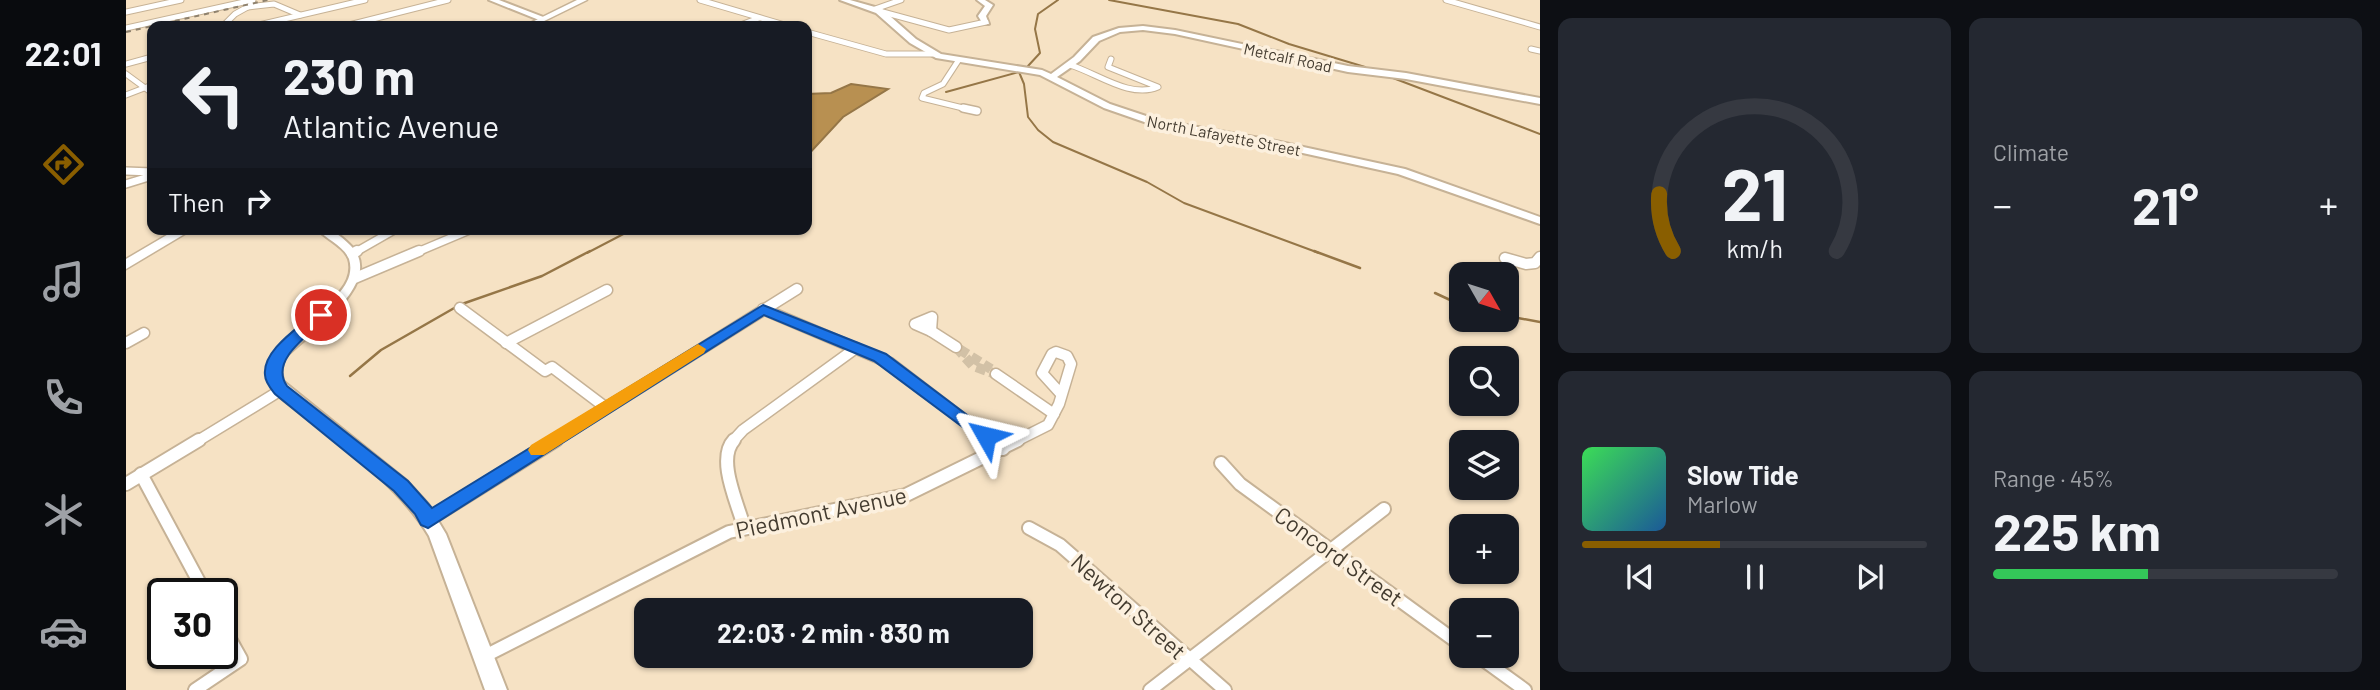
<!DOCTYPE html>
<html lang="en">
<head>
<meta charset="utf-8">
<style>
	body { margin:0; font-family:Barlow,sans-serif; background:#242831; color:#f1f3f6; height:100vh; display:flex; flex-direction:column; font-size:26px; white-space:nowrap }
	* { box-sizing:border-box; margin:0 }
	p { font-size:23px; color:#9ea1a6 }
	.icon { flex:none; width:38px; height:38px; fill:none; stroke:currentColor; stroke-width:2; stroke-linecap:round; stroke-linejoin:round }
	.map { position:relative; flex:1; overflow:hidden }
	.panel { display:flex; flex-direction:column; gap:18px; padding:18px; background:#0d0f14; width:840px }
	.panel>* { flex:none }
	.top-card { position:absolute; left:21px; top:21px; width:665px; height:214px; border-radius:14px; box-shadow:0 2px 5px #0004; background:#171b24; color:#f1f3f6; overflow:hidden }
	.needle { width:46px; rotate:129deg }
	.tools { position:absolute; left:1323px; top:262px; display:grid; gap:14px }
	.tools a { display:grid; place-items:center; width:70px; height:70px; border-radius:14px; background:#171b24; box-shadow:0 2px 5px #0004; font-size:35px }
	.speed { position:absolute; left:21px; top:578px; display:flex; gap:14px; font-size:35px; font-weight:700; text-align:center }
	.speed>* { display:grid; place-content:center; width:91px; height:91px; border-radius:50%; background:#171b24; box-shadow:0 2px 5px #0004; line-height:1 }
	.speed .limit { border:4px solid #111; border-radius:10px; background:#fff; color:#111 }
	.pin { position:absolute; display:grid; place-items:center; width:60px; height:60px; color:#fff; margin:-30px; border:4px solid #fff; border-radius:50%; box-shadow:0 2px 7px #0007 }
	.me { position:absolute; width:77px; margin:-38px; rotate:307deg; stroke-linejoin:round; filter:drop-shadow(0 0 5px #0008) }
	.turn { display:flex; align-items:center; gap:24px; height:147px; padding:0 21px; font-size:32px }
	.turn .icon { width:91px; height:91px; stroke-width:2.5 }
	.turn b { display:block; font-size:49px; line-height:60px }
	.then { display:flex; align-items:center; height:66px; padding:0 21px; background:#0003; gap:14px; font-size:26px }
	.big { font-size:52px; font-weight:700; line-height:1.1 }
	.panel .card { flex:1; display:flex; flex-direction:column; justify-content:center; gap:10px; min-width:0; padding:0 24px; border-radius:14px; background:#242831 }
	.panel .dial { align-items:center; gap:0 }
	.dial svg { height:182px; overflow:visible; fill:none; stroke:#363941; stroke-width:7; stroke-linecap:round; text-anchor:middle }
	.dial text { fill:#f1f3f6; stroke:none }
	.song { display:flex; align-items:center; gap:21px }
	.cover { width:84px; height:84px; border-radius:10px; background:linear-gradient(135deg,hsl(130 70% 55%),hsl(210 70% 35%)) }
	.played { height:7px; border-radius:4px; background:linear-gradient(90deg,#895e00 40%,#363941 40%) }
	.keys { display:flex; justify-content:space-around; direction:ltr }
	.heat { display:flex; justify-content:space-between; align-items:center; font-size:38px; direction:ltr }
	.charge { height:10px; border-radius:5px; background:linear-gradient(90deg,#34c759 45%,#363941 0) }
	.panel .tiles { flex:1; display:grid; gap:18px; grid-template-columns:repeat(2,1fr) }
	.trip { position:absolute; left:508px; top:598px; width:399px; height:70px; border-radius:14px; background:#171b24; box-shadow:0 2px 5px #0004; font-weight:700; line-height:70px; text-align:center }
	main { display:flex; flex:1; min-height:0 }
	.tab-bar { display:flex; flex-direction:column; width:126px; justify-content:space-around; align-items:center; background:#090b0e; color:#9ea1a6 }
	.tab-bar .icon { width:49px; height:49px }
	.tab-bar .selected { color:#895e00 }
	.tab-bar b { font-size:32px; color:#f1f3f6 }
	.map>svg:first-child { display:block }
</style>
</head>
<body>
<main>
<nav class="tab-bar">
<b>22:01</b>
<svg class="icon selected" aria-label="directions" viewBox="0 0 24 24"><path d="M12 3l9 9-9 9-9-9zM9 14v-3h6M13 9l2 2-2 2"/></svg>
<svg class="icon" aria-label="music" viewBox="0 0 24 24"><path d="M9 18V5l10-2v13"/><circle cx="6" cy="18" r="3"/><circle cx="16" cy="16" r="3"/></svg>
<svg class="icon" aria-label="phone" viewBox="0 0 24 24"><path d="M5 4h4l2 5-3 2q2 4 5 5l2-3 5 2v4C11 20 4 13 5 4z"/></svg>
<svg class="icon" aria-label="climate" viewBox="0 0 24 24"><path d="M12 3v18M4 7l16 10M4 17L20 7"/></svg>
<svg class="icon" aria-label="car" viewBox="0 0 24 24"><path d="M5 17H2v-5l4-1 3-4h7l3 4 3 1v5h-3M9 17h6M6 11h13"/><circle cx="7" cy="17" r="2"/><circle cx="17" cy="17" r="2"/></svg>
</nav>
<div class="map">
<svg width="1414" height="690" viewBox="0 0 1414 690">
	<rect width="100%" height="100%" fill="#f6e2c4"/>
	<path fill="#b89051" stroke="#957647" stroke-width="2" d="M725 84 762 89 717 117 681 156V94L705 93Z"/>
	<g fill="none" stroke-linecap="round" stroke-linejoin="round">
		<g stroke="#957647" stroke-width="2">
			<path d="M983 0 1112 24 1163 44 1239 67"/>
			<path d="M902 66 914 53 909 29 912 14 932 0"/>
			<path d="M1267 78 1414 134"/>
			<path d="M820 92 893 72 898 84 902 117 912 130 927 142 1021 182 1058 203 1193 253"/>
			<path d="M461 253 507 229"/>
		</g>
		<g stroke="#957647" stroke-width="2.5">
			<path d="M1188 251 1234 268"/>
			<path d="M1309 293 1335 305"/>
			<path d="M336 304 416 276 464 251"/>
			<path d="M1381 316 1414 322"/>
			<path d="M224 376 255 350 330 307"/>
		</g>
		<g stroke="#d2c1a6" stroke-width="10" stroke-dasharray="10 4.5" stroke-linecap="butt">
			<path d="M830 347 847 366 870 374"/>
			<path d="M833 349 865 369"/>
		</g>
		<defs>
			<g id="street-far3">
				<path d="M574 0 662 26"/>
				<path d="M1320 0 1414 27"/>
				<path d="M122 7 148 4 174 15"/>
				<path d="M749 9 775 0"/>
				<path d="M753 11 823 30 860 22"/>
				<path d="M0 12 55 0"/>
				<path d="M97 26 109 14 127 4"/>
				<path d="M128 26 239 0"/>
				<path d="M219 26 322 0"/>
				<path d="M612 26 633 18"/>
				<path d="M0 28 127 0"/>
				<path d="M681 32 760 54H807"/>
				<path d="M1405 49 1414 51"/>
				<path d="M832 61 817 84 798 93 796 98 845 110"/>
				<path d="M0 64 26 57"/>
				<path d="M944 65C971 73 1004 99 1032 87L982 67 985 59"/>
				<path d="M0 74 26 93"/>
				<path d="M0 95 26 85"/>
			</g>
			<g id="street-far2">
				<path d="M837 108 851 111"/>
				<path d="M0 171 26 172"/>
				<path d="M0 184 26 176"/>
				<path d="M228 253 270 229"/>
				<path d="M289 253 346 229"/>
			</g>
			<g id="street-far1">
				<path d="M226 254 231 251"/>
				<path d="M1379 258 1400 264 1409 263 1414 257"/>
				<path d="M229 278 293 251"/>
				<path d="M334 308 419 371 426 367 479 407"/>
				<path d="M637 309 764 363 867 442"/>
				<path d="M806 317 805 331 789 324Z"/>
				<path d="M805 331 830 347"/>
				<path d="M0 343 18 333"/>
				<path d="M380 343 481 290"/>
				<path d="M870 374 928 414"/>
				<path d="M70 442 155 390"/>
				<path d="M427 442 671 289"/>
				<path d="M606 442 617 430 730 348"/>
				<path d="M888 442 922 425 933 404 945 364 941 356 930 352 926 354 916 373 935 394"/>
			</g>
			<g id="street">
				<path d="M608 440C590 459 612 504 618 527"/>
				<path d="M865 440 877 449"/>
				<path d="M1095 463 1114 484 1335 645"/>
				<path d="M15 474 79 593"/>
				<path d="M0 484 73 440"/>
				<path d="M302 520 430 440"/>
				<path d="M903 528 934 545 1099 690"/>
				<path d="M1352 656 1399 690"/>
				<path d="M357 657 603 532 780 495 892 440"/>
				<path d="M69 690 115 659 96 625"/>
				<path d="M1024 690 1258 509"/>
			</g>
			<g id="secondary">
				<path d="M363 0H373L420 18 413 20Z"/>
				<path d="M714 0H724L756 9 790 39 815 54 916 70 925 74 948 57 967 37 993 28 1017 26 1049 30 1222 66 1280 73 1414 98V104L1280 79 1222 72 1049 34 1017 30 994 32 973 41 954 61 931 77 984 104 1032 120 1145 140 1279 169 1414 217V224L1272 174 1145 146 1027 125 978 108 914 75 810 58 784 43 750 13Z"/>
				<path d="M851 0H859L867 5 860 16 863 24H857L852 16 859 6Z"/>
				<path d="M191 229C206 229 214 235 224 245 262 281 183 333 159 357L155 369 157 381 281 481 302 504 320 534 381 690H359L303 536C270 480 200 435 150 394 109 338 239 310 223 259 218 246 200 239 191 229Z"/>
			</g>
			<g id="primary">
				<path d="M451 0H461L408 26H398Z"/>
				<path d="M51 229H67L0 269V259Z"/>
			</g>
		</defs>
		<use href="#street-far3" stroke="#c6b296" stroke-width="7"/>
		<use href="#street-far2" stroke="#c6b296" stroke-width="10"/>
		<use href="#street-far1" stroke="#c6b296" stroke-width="13"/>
		<use href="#street" stroke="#c6b296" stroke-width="16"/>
		<use href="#secondary" stroke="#c6b296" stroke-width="4"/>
		<use href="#primary" stroke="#c6b296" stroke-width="3"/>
		<use href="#street-far3" stroke="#fff" stroke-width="5"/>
		<use href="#street-far2" stroke="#fff" stroke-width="7"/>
		<use href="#street-far1" stroke="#fff" stroke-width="10"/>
		<use href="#street" stroke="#fff" stroke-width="12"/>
		<use href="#secondary" fill="#fff" fill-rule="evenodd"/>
		<use href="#primary" fill="#fff" fill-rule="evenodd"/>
		<path stroke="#8e816d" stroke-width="2" stroke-dasharray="5 5" stroke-linecap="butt" d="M0 32 142 0"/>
	</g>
	<path fill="#1a73e8" stroke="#114b97" stroke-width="2" d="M637 305 760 354 869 436 867 440H854L748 361 638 315 302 528 295 525 289 514 268 491 149 394C145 389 139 382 139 375 136 350 174 327 190 312H201L203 315 201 318C183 335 143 360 161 386L282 481 306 508Z"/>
	<path fill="#f59e0b" d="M572 344 580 349 578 353 418 455H405L402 450 405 445Z"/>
	<g text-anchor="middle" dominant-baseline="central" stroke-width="7" stroke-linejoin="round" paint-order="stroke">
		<g font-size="16" fill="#433b2f" stroke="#fcf0de">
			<text transform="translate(1162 57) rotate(12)">Metcalf Road</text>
			<text transform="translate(1098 135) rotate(11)">North Lafayette Street</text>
		</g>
		<g font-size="23" fill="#433b2f" stroke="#fcf0de">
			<text transform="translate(695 512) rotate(-12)">Piedmont Avenue</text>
			<text transform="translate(1213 556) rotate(36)">Concord Street</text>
			<text transform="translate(1003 606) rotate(42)">Newton Street</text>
		</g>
	</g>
</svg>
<div class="tools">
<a><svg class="needle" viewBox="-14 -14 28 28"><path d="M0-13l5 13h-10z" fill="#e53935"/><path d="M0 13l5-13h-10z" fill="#9ea1a6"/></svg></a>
<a><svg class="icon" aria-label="search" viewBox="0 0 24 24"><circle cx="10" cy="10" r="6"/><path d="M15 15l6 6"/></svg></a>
<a><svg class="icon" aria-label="layers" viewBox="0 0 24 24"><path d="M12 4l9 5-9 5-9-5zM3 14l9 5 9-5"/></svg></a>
<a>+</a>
<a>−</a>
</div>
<div class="speed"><div class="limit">30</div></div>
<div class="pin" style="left:195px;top:315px;background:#d93025"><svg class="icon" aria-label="arrive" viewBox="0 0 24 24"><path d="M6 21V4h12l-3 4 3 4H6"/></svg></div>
<svg class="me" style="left:860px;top:436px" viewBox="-20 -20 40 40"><path d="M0-17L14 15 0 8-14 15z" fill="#1a73e8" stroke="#fff" stroke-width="4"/></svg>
<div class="trip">22:03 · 2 min · 830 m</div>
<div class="top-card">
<div class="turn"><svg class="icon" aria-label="left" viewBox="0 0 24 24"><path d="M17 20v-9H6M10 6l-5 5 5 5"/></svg><div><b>230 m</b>Atlantic Avenue</div></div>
<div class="then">Then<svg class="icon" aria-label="right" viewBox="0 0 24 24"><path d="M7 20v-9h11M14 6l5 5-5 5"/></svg></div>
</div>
</div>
<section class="panel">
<div class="tiles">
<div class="card dial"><svg viewBox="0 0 100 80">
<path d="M14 69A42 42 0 1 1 86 69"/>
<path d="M14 69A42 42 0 0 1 8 44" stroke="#895e00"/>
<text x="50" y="56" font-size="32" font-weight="700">21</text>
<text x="50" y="72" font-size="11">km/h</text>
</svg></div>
<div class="card"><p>Climate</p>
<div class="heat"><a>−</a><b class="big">21°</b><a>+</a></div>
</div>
<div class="card">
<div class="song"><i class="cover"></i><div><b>Slow Tide</b><p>Marlow</p></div></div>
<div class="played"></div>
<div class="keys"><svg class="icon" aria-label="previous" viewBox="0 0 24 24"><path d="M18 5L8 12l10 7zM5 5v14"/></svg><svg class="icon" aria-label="pause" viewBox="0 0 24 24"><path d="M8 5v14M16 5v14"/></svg><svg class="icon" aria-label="next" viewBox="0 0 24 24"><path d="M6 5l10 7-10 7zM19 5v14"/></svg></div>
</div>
<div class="card"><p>Range · 45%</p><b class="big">225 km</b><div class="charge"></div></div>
</div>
</section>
</main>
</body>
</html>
